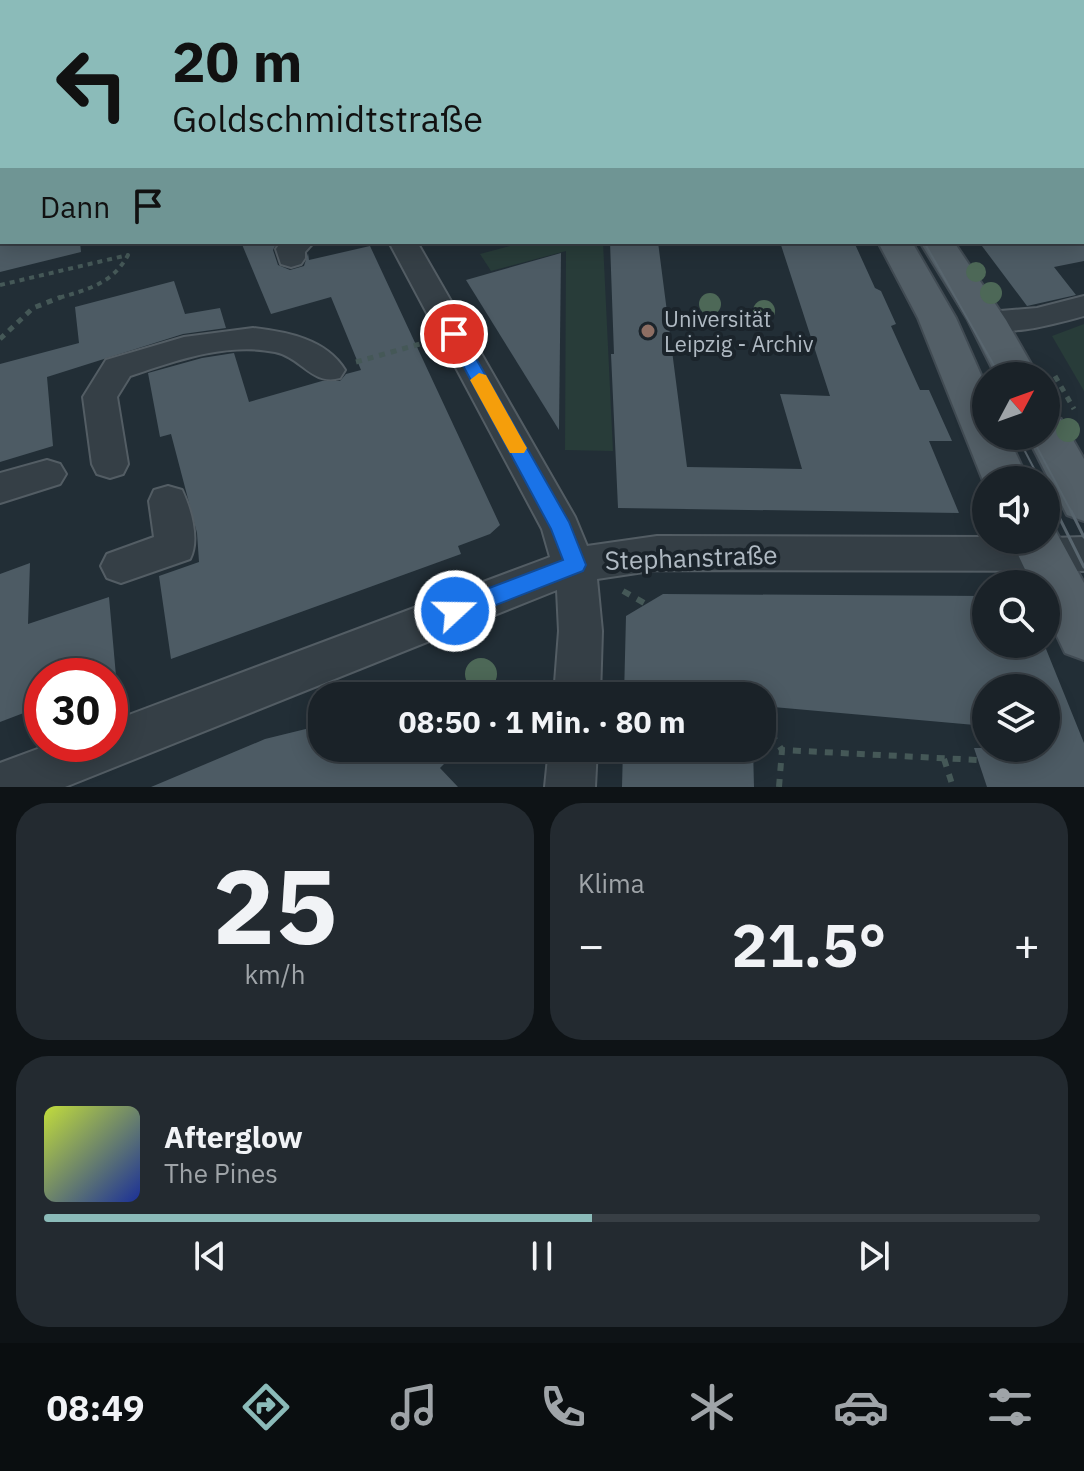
<!DOCTYPE html>
<html lang="de">
<head>
<meta charset="utf-8">
<style>
	body { margin:0; font-family:"IBM Plex Sans",sans-serif; background:#232a30; color:#f1f3f6; height:100vh; display:flex; flex-direction:column; font-size:30px; white-space:nowrap }
	* { box-sizing:border-box; margin:0 }
	p { font-size:26px; color:#9fa4a8 }
	.icon { flex:none; width:44px; height:44px; fill:none; stroke:currentColor; stroke-width:2; stroke-linecap:round; stroke-linejoin:round }
	.map { position:relative; height:787px; overflow:hidden }
	.panel { display:flex; flex-direction:column; gap:16px; padding:16px; background:#0e1316; flex:1 }
	.panel>* { flex:none }
	.top-card { position:absolute; left:0px; top:0px; width:1084px; height:244px; box-shadow:0 4px 20px #0003,0 0 0 2px #383f45; background:#8bbbb9; color:#111; overflow:hidden }
	.needle { width:52px; rotate:49deg }
	.fabs { position:absolute; left:972px; top:362px; display:grid; gap:16px }
	.fabs a { display:grid; place-items:center; width:88px; height:88px; border-radius:50%; background:#1a2228; box-shadow:0 4px 20px #0003,0 0 0 2px #383f45; font-size:40px }
	.speed { position:absolute; left:24px; top:658px; display:flex; gap:16px; font-size:40px; font-weight:700; text-align:center }
	.speed>* { display:grid; place-content:center; width:104px; height:104px; border-radius:50%; background:#1a2228; box-shadow:0 4px 20px #0003,0 0 0 2px #383f45; line-height:1 }
	.speed .limit { border:12px solid #d22; background:#fff; color:#111 }
	.pin { position:absolute; display:grid; place-items:center; width:68px; height:68px; color:#fff; margin:-34px; border:4px solid #fff; border-radius:50%; box-shadow:0 2px 8px #0007 }
	.me { position:absolute; width:88px; margin:-44px; rotate:69deg; stroke-linejoin:round; filter:drop-shadow(0 0 6px #0008) }
	.turn { display:flex; align-items:center; gap:28px; height:168px; padding:0 40px; font-size:36px }
	.turn .icon { width:104px; height:104px; stroke-width:2.5 }
	.turn b { display:block; font-size:56px; line-height:68px }
	.then { display:flex; align-items:center; height:76px; padding:0 40px; background:#0003; gap:16px; font-size:30px }
	.big { font-size:60px; font-weight:800; line-height:1.1 }
	.panel .card { flex:1; display:flex; flex-direction:column; justify-content:center; gap:12px; min-width:0; padding:0 28px; border-radius:32px; background:#232a30 }
	.panel .dial { align-items:center; gap:0 }
	.dial b { font-size:104px; line-height:1 }
	.song { display:flex; align-items:center; gap:24px }
	.cover { width:96px; height:96px; border-radius:12px; background:linear-gradient(135deg,hsl(70 70% 55%),hsl(230 70% 35%)) }
	.played { height:8px; border-radius:4px; background:linear-gradient(90deg,#8bbbb9 55%,#383f45 55%) }
	.keys { display:flex; justify-content:space-around; direction:ltr }
	.heat { display:flex; justify-content:space-between; align-items:center; font-size:44px; direction:ltr }
	.panel .tiles { flex:1; display:grid; gap:16px; grid-template-columns:1fr 1fr }
	.card:last-child { grid-column:span 2 }
	.trip { position:absolute; left:308px; top:682px; width:468px; height:80px; border-radius:32px; background:#1a2228; box-shadow:0 4px 20px #0003,0 0 0 2px #383f45; font-weight:800; line-height:80px; text-align:center }
	.dock { display:flex; height:128px; justify-content:space-around; align-items:center; background:#0a0e10; color:#9fa4a8 }
	.dock .icon { width:56px; height:56px }
	.dock .active { color:#8bbbb9 }
	.dock b { font-size:36px; color:#f1f3f6 }
	.map>svg:first-child { display:block }
</style>
</head>
<body>
<div class="map">
<svg width="1084" height="787" viewBox="0 0 1084 787">
	<rect width="100%" height="100%" fill="#222e36"/>
	<g fill="#283c39">
		<path d="M525 242H603L613 451 565 450 566 251 491 271 480 254Z"/>
		<path d="M1084 324V391L1052 336Z"/>
	</g>
	<g fill="#4d5b64">
		<path d="M0 242H80L81 252 0 272Z"/>
		<path d="M241 242H277L273 250 278 265 290 270 304 266 308 253 309 260 370 246 500 525 490 534 458 546 461 554 171 659 159 576 199 562 197 533 171 434 160 437 148 373 202 358 234 353 249 402 322 381H340L346 374 361 370 331 297 271 314Z"/>
		<path d="M610 242H658L687 467 802 469 780 394 830 396 780 242H854L875 288 881 291 896 324 891 326 920 390H929L952 441H929L959 513 618 508 611 354H614Z"/>
		<path d="M979 242H1084V261L1054 267 1076 295 1027 306Z"/>
		<path d="M561 253 559 430 466 280Z"/>
		<path d="M174 281 185 314 220 308 226 328 183 334 47 377 53 446 0 462V364L79 343 75 307Z"/>
		<path d="M30 563 28 624 109 597 116 676H42V706L0 722V574Z"/>
		<path d="M663 594 986 596V644H1044L1084 743V787H987L974 748H1046V688H986V726L762 706V696H624L626 616Z"/>
		<path d="M322 725V748H424L444 764 440 768 458 787H151L265 739Z"/>
		<path d="M623 748H753L754 787H622Z"/>
	</g>
	<g fill="none" stroke-linecap="round" stroke-linejoin="round">
		<defs>
			<g id="minor">
				<rect x="42" y="0" width="18" height="2"/>
				<path d="M259 0H277L278 2H260Z"/>
				<path d="M620 0H640L641 2H621Z"/>
				<path d="M0 219H2L0 236Z"/>
				<path d="M314 242 305 252V258L301 264 291 267 281 264 276 249 281 242Z"/>
				<path d="M389 242H417L575 517 587 546 657 536 986 537V540L1084 537V571L657 570 597 579 602 631 600 696H554L559 631 557 590 65 787H0V763L51 744H110V722L550 557 542 529Z"/>
				<path d="M1084 296V316C1050 325 1011 337 976 327L971 320 976 313 1037 308Z"/>
				<path d="M253 328C287 332 326 339 345 370L340 378C312 386 301 357 275 352 226 342 175 361 130 376L117 397 128 464 123 474 110 478 97 474 92 464 83 397 106 360 184 337Z"/>
				<path d="M47 460 60 464 66 474 60 484 0 503V473Z"/>
				<path d="M168 486 182 490C191 509 200 540 190 559L121 583 107 578 101 566 107 554 154 537 149 501 154 490Z"/>
				<path d="M549 748H597L595 787H545Z"/>
			</g>
			<g id="major">
				<path d="M720 0H742L743 2H721Z"/>
				<path d="M758 0H781L782 2H759Z"/>
				<path d="M1069 0H1084V8L1082 2Z"/>
				<path d="M878 242H912L956 318 986 386V436H1008L1028 480H986V488L918 318Z"/>
				<path d="M920 242H954L1006 320 1038 376H996L968 320Z"/>
				<path d="M1046 414 1061 419 1084 459V521L1067 515 1027 436H1046Z"/>
				<path d="M1046 523 1053 526 1084 583V660L1065 653 1046 613V584H1032L1011 540H1046Z"/>
			</g>
		</defs>
		<use href="#minor" stroke="#535d64" stroke-width="4"/>
		<use href="#major" stroke="#414b53" stroke-width="4"/>
		<g stroke="#455857" stroke-width="3" stroke-dasharray="4 4" stroke-linecap="butt">
			<path d="M897 0 901 2"/>
			<path d="M1029 0 1035 2"/>
			<path d="M14 2 19 0"/>
			<path d="M392 2 400 0"/>
			<path d="M821 2 834 0"/>
		</g>
		<path stroke="#455857" stroke-width="4" stroke-dasharray="5 5" stroke-linecap="butt" d="M0 285 128 255C112 285 85 290 55 299"/>
		<g stroke="#455857" stroke-width="5" stroke-dasharray="6 6" stroke-linecap="butt">
			<path d="M0 339 33 308 61 297"/>
			<path d="M356 362 427 342"/>
			<path d="M1055 376 1074 409"/>
		</g>
		<g stroke="#455857" stroke-width="6" stroke-dasharray="8 8" stroke-linecap="butt">
			<path d="M623 591 646 604"/>
			<path d="M762 720 782 750"/>
			<path d="M944 759 953 787"/>
			<path d="M779 787 782 750 978 760"/>
		</g>
		<use href="#minor" fill="#353f46" fill-rule="evenodd"/>
		<use href="#major" fill="#535f67" fill-rule="evenodd"/>
		<g stroke="#59666f" stroke-width="2">
			<path d="M924 242 1000 376"/>
			<path d="M1017 436 1040 480"/>
			<path d="M1031 436 1072 513"/>
			<path d="M1046 492 1057 513"/>
		</g>
		<g stroke="#59666f" stroke-width="3">
			<path d="M1056 511 1084 567"/>
			<path d="M1071 511 1084 537"/>
		</g>
	</g>
	<g fill="#4d6857">
		<circle cx="976" cy="272" r="10"/>
		<circle cx="991" cy="293" r="11"/>
		<circle cx="710" cy="304" r="11"/>
		<circle cx="764" cy="311" r="11"/>
		<circle cx="1068" cy="430" r="12"/>
		<circle cx="481" cy="674" r="16"/>
	</g>
	<path fill="#1a73e8" stroke="#114b97" stroke-width="2" d="M454 328 462 334 569 522 586 565 583 571 455 621 447 618 444 611 447 604 563 560 551 529 446 334Z"/>
	<path fill="#f59e0b" d="M479 373 486 375 524 443 527 448 524 453H510L470 380Z"/>
	<circle fill="#8d6e63" stroke="#1b242b" stroke-width="3" cx="648" cy="331" r="8"/>
	<g text-anchor="middle" dominant-baseline="central" stroke-width="8" stroke-linejoin="round" paint-order="stroke">
		<g font-size="22" fill="#b0bac3" stroke="#1b242b" text-anchor="start">
			<text x="664" y="318">Universität<tspan x="664" dy="25">Leipzig - Archiv</tspan></text>
		</g>
		<g font-size="26" fill="#b0bac3" stroke="#1b242b">
			<text transform="translate(691 557) rotate(-2)">Stephanstraße</text>
		</g>
	</g>
</svg>
<div class="fabs">
<a><svg class="needle" viewBox="-14 -14 28 28"><path d="M0-13l5 13h-10z" fill="#e53935"/><path d="M0 13l5-13h-10z" fill="#9fa4a8"/></svg></a>
<a><svg class="icon" aria-label="sound" viewBox="0 0 24 24"><path d="M4 9h4l5-4v14l-5-4H4zM17 9q2 3 0 6"/></svg></a>
<a><svg class="icon" aria-label="search" viewBox="0 0 24 24"><circle cx="10" cy="10" r="6"/><path d="M15 15l6 6"/></svg></a>
<a><svg class="icon" aria-label="layers" viewBox="0 0 24 24"><path d="M12 4l9 5-9 5-9-5zM3 14l9 5 9-5"/></svg></a>
</div>
<div class="speed"><div class="limit">30</div></div>
<div class="pin" style="left:454px;top:334px;background:#d93025"><svg class="icon" aria-label="arrive" viewBox="0 0 24 24"><path d="M6 21V4h12l-3 4 3 4H6"/></svg></div>
<svg class="me" style="left:455px;top:611px" viewBox="-20 -20 40 40"><circle r="17" fill="#1a73e8" stroke="#fff" stroke-width="3"/><path d="M0-11L8 9 0 5-8 9z" fill="#fff"/></svg>
<div class="trip">08:50 · 1 Min. · 80 m</div>
<div class="top-card">
<div class="turn"><svg class="icon" aria-label="left" viewBox="0 0 24 24"><path d="M17 20v-9H6M10 6l-5 5 5 5"/></svg><div><b>20 m</b>Goldschmidtstraße</div></div>
<div class="then">Dann<svg class="icon" aria-label="arrive" viewBox="0 0 24 24"><path d="M6 21V4h12l-3 4 3 4H6"/></svg></div>
</div>
</div>
<section class="panel">
<div class="tiles">
<div class="card dial"><b>25</b><p>km/h</p></div>
<div class="card"><p>Klima</p>
<div class="heat"><a>−</a><b class="big">21.5°</b><a>+</a></div>
</div>
<div class="card">
<div class="song"><i class="cover"></i><div><b>Afterglow</b><p>The Pines</p></div></div>
<div class="played"></div>
<div class="keys"><svg class="icon" aria-label="previous" viewBox="0 0 24 24"><path d="M18 5L8 12l10 7zM5 5v14"/></svg><svg class="icon" aria-label="pause" viewBox="0 0 24 24"><path d="M8 5v14M16 5v14"/></svg><svg class="icon" aria-label="next" viewBox="0 0 24 24"><path d="M6 5l10 7-10 7zM19 5v14"/></svg></div>
</div>
</div>
</section>
<nav class="dock">
<b>08:49</b>
<svg class="icon active" aria-label="directions" viewBox="0 0 24 24"><path d="M12 3l9 9-9 9-9-9zM9 14v-3h6M13 9l2 2-2 2"/></svg>
<svg class="icon" aria-label="music" viewBox="0 0 24 24"><path d="M9 18V5l10-2v13"/><circle cx="6" cy="18" r="3"/><circle cx="16" cy="16" r="3"/></svg>
<svg class="icon" aria-label="phone" viewBox="0 0 24 24"><path d="M5 4h4l2 5-3 2q2 4 5 5l2-3 5 2v4C11 20 4 13 5 4z"/></svg>
<svg class="icon" aria-label="climate" viewBox="0 0 24 24"><path d="M12 3v18M4 7l16 10M4 17L20 7"/></svg>
<svg class="icon" aria-label="car" viewBox="0 0 24 24"><path d="M5 17H2v-5l4-1 3-4h7l3 4 3 1v5h-3M9 17h6M6 11h13"/><circle cx="7" cy="17" r="2"/><circle cx="17" cy="17" r="2"/></svg>
<svg class="icon" aria-label="filters" viewBox="0 0 24 24"><path d="M4 7h16M4 17h16"/><circle cx="9" cy="7" r="2"/><circle cx="15" cy="17" r="2"/></svg>
</nav>
</body>
</html>
